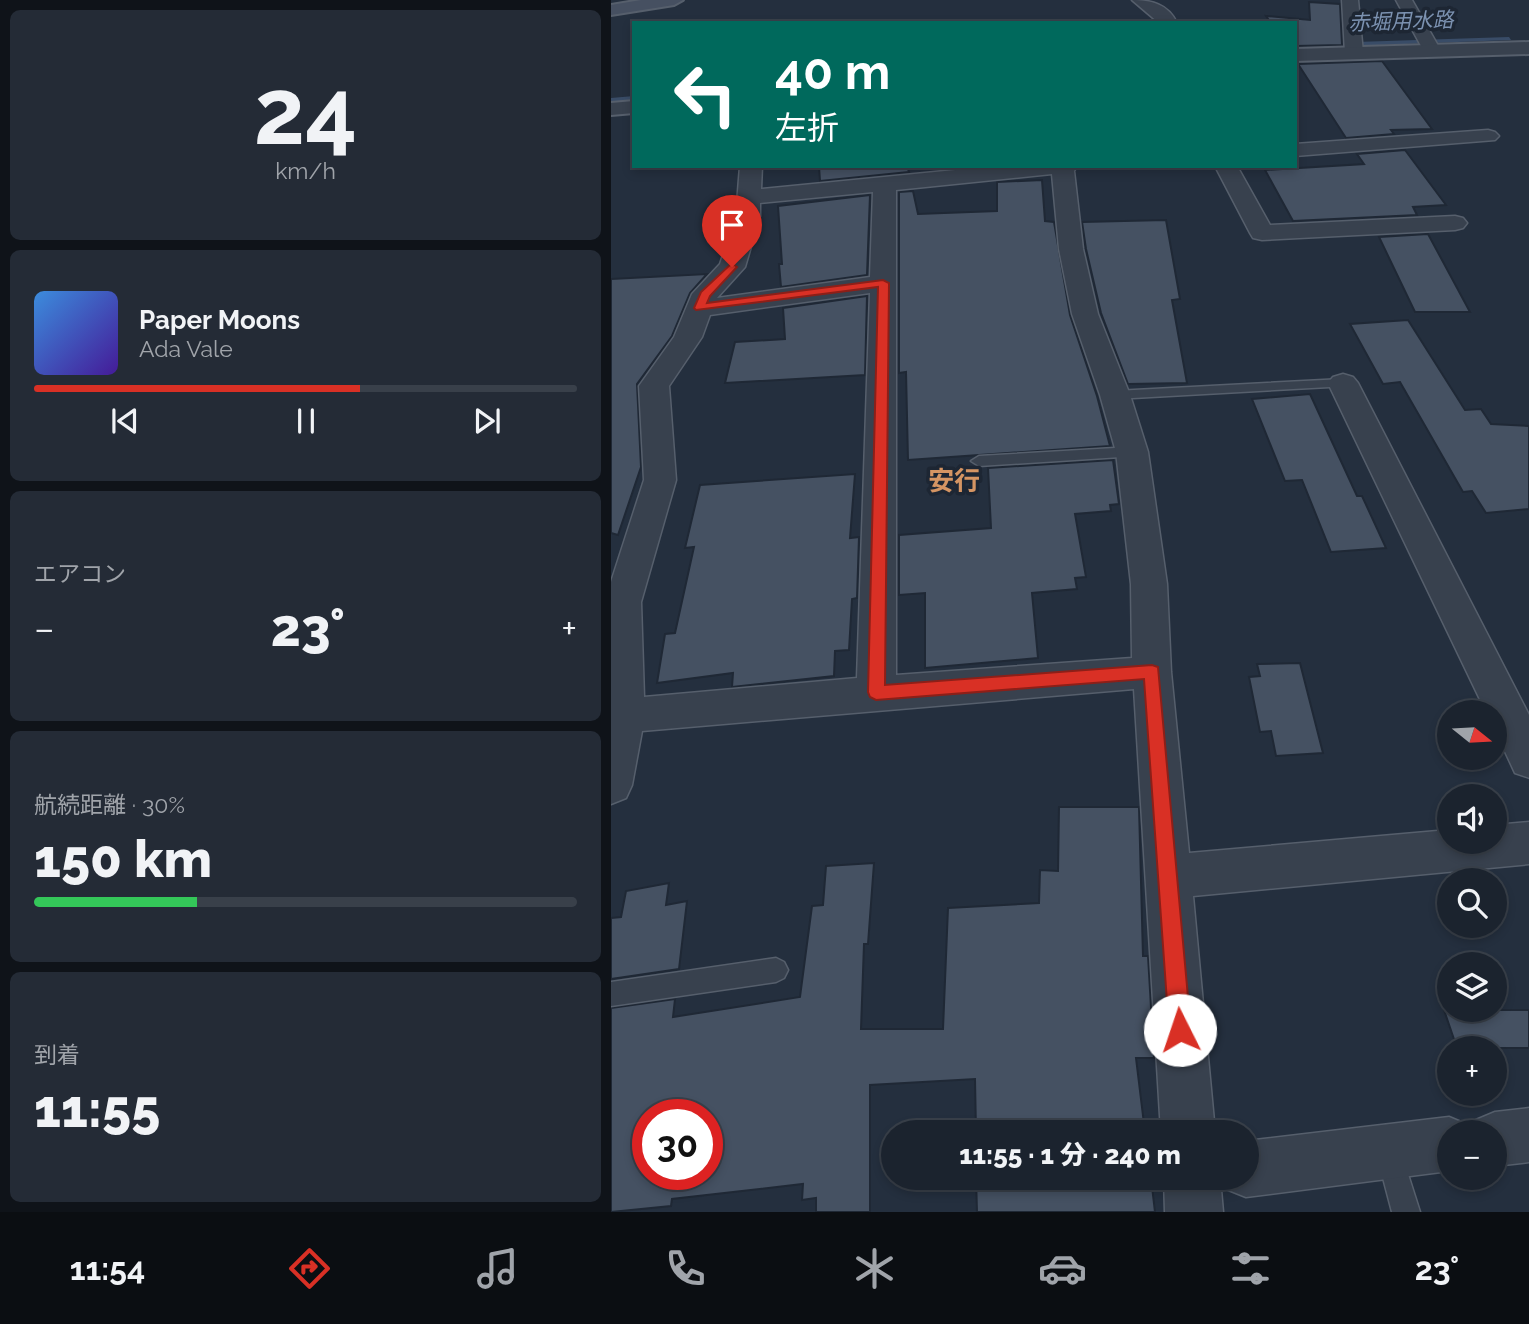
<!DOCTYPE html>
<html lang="ja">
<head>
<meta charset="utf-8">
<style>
	body { margin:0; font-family:Raleway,"Noto Sans JP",sans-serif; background:#242b36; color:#f1f3f6; height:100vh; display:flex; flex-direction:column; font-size:26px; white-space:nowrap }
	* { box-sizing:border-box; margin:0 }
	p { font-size:23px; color:#a0a4aa }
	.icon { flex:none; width:38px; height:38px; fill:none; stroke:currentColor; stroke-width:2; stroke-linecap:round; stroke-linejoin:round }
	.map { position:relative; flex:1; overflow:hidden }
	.details { display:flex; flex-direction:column; gap:10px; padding:10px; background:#0f1319; width:611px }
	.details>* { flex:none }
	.guide { position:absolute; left:21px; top:21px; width:665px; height:147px; border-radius:0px; box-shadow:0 4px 10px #0003,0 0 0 2px #39404a; background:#00695c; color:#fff; overflow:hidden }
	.needle { width:46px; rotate:108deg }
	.buttons { position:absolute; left:826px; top:700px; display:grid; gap:14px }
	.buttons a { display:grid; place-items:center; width:70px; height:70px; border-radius:50%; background:#1b232e; box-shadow:0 4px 10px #0003,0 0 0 2px #39404a; font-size:35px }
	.speed { position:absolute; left:21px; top:1099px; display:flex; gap:14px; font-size:35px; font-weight:700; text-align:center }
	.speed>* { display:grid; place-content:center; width:91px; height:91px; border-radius:50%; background:#1b232e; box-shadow:0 4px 10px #0003,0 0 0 2px #39404a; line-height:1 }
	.speed .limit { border:10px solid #d22; background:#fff; color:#111 }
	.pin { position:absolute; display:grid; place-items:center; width:60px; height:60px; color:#fff; margin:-72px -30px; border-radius:50% 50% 50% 0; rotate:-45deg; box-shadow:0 0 7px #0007 }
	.pin .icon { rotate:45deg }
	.me { position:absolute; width:77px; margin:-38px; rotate:356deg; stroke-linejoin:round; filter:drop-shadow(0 0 5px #0008) }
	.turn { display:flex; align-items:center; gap:24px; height:147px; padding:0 28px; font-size:32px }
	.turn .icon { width:91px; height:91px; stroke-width:2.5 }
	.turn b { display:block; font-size:49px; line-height:60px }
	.big { font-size:52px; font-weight:800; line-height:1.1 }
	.details .card { flex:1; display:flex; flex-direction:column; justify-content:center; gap:10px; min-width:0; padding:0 24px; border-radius:10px; background:#242b36 }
	.details .dial { align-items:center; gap:0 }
	.dial b { font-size:91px; line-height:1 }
	.song { display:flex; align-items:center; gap:21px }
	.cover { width:84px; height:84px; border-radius:10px; background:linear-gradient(135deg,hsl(210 70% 55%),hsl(260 70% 35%)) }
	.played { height:7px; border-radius:4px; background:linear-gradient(90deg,#d93025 60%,#39404a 60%) }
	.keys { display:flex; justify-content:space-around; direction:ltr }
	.heat { display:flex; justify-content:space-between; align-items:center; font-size:38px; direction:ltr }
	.charge { height:10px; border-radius:5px; background:linear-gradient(90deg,#34c759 30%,#39404a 0) }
	.trip { position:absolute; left:270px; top:1120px; width:378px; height:70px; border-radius:35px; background:#1b232e; box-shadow:0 4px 10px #0003,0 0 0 2px #39404a; font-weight:800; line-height:70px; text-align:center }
	.tab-bar { display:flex; height:112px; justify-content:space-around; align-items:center; background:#0b0e12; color:#a0a4aa }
	.tab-bar .icon { width:49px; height:49px }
	.tab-bar .current { color:#d93025 }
	.tab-bar b { font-size:32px; color:#f1f3f6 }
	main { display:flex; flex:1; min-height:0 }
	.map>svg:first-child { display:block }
</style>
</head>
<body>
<main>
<section class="details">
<div class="card dial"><b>24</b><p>km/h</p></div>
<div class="card">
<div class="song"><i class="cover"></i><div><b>Paper Moons</b><p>Ada Vale</p></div></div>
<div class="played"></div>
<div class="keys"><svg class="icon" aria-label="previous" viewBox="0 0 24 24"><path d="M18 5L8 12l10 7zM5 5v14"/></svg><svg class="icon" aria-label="pause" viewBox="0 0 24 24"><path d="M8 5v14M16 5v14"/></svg><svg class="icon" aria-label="next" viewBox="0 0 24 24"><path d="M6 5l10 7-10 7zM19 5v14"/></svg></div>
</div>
<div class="card"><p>エアコン</p>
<div class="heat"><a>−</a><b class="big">23°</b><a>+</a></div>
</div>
<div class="card"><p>航続距離 · 30%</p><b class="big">150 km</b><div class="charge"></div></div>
<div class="card"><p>到着</p><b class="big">11:55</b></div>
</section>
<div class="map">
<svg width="919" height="1212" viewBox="0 0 919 1212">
	<rect width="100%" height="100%" fill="#242f3e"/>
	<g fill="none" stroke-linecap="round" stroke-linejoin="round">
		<g fill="#394c67" fill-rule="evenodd">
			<path d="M898 37 900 40 714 47 711 45 714 43Z"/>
			<path d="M23 96V100L0 102V98Z"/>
		</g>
	</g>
	<g fill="#455162" stroke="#1f2835" stroke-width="2" fill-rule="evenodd">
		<path d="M698 2 729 4 731 45 684 46V23H660L655 16 699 20Z"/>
		<path d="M771 61 821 129 780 130 783 134 735 138 687 64Z"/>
		<path d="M794 150 835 205 802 207 806 215 682 221 654 170 753 164 746 154Z"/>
		<path d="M208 166H296L298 172 209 181Z"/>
		<path d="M431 180 434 221 443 222 459 315 486 396 499 446 297 460 295 372 288 373V192L302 191 307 214 386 211V182Z"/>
		<path d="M259 195 256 275 170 287 168 264H171L167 206Z"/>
		<path d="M555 220 569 299 561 300 576 383 517 384 490 313 475 249 471 222Z"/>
		<path d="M817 234 859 312H804L768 237Z"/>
		<path d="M96 274 79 293 61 336 26 384 30 467 7 535 0 533V279Z"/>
		<path d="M256 296 254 375 114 383 124 342 174 339 172 308Z"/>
		<path d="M797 320 854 410 870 409 880 424 918 426V509L875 513 861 491 852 492 789 382 772 384 739 324Z"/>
		<path d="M699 394 746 496H751L775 548 720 552 691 480 674 481 641 399Z"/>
		<path d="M502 460 508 504 499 505 500 511 464 514 475 577 464 578 466 589 421 593 427 658 314 668V593L288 595V535L380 528 377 468Z"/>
		<path d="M244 474 239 538 248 537 246 598 241 599 238 650 224 651 223 676 121 687 122 673 46 683 54 634 64 633 83 547 74 548 89 485Z"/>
		<path d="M689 663 712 753 665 756 660 731 649 732 638 677 649 676 646 664Z"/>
		<path d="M448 807H528L532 956H537L543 1058H525L534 1132H365L364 1079 259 1085V1212H205V1198L191 1200 192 1184 61 1199 60 1206 0 1212V1008L64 999 62 1017 189 997 201 906 212 905 215 866 263 863 257 944H253L250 1029H332L337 908 428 903 429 870 447 871ZM37 1115H96V1174H37Z"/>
		<path d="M58 883 55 905 76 901 68 969 0 979V918L10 917 15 891Z"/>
		<path d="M833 1010H918V1048H846Z"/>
		<path d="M365 1178H540L544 1212H366Z"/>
	</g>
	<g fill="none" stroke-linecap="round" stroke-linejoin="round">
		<defs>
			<g id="service">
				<path d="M732 379 739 383 737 386 504 399 497 395 504 391Z"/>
				<path d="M521 447 526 448 529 452 526 456 368 466 360 461 368 456Z"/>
				<path d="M165 958 173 962 177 970 173 978 165 982 0 1006V982Z"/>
				<path d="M779 1142 788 1146 809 1212H781L766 1155 770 1146Z"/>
			</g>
			<g id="minor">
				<path d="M521 0C540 0 557 4 566 23H548Z"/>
				<path d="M731 0H747L752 53 749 57 743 58 734 53Z"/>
				<path d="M785 0H801L830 51 827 55H815Z"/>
				<path d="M877 130 884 132 888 136 884 140 684 156V144Z"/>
				<path d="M129 166H151L150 189 385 166H466L463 171 472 249 487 314 519 395 537 452 556 584 560 672 578 853 838 830V842H884V825L919 822V864L582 896 604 1132H550L523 689 31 731 21 785 15 798 0 804V582L33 480 28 386 63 337 81 294 109 264 125 216ZM441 174 448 249 461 314 489 395 505 452 520 584 521 658 285 675V190ZM262 192 259 277 106 298 134 267 149 216V203ZM259 293 246 678 33 697 30 602 65 480 58 386 91 337 99 315Z"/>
				<path d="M604 166H626L659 225 844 216 852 218 856 223 852 228 844 230 651 240 642 238 639 233Z"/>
				<path d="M732 374 742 377 747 383 919 717V778L904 773 884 730V712H875L717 383 722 377Z"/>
				<path d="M919 1108V1162L884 1166V1132H838V1171L635 1197 615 1189 611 1178H635V1141L838 1117 857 1125 860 1131 865 1120 884 1112Z"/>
				<path d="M553 1178H609L612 1212H554Z"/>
			</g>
			<g id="tertiary">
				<path d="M919 42V54L684 61V49Z"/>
				<path d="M23 101V113L0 115V103Z"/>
			</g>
			<path id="secondary" d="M30 0H72L63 5 0 15V5Z"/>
		</defs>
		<use href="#service" stroke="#565f6c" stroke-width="3"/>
		<use href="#minor" stroke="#565f6c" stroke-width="3"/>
		<use href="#tertiary" stroke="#565f6c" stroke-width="4"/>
		<use href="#secondary" stroke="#565f6c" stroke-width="4"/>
		<use href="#service" fill="#38414e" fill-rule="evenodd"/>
		<use href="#minor" fill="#38414e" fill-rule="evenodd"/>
		<use href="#tertiary" fill="#38414e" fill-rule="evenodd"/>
		<use href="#secondary" fill="#465061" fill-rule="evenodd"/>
	</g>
	<path fill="#d93025" stroke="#8d1f18" stroke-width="2" d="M121 263 126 267 99 296 96 303 272 280 278 283 274 685 541 665 547 667 580 1030 577 1038 569 1041 561 1038 558 1030 533 679 265 700 259 697 257 692 267 287 85 310 83 308 90 292Z"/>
	<g text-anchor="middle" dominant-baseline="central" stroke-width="7" stroke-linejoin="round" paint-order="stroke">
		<g font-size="21" font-style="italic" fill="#7c92b1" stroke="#1d2633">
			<text transform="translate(790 21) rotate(-2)">赤堀用水路</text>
		</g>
		<g font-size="26" font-weight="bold" fill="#d59563" stroke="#1d2633">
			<text x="343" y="481">安行</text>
		</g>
	</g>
</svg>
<div class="buttons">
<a><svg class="needle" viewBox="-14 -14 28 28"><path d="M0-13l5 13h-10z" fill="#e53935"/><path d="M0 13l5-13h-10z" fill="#a0a4aa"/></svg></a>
<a><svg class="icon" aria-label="sound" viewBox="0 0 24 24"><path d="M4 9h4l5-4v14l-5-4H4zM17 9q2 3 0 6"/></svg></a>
<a><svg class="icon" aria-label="search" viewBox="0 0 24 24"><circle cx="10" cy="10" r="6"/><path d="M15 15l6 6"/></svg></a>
<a><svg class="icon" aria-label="layers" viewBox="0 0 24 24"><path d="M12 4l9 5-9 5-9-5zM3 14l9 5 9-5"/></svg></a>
<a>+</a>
<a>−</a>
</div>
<div class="speed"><div class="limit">30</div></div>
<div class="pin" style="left:121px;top:267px;background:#d93025"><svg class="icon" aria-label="arrive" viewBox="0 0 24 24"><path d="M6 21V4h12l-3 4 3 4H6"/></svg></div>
<svg class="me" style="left:569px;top:1030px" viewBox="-20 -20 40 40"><circle r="19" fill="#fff"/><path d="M0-13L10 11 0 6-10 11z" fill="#d93025"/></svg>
<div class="trip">11:55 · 1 分 · 240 m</div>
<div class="guide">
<div class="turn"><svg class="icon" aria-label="left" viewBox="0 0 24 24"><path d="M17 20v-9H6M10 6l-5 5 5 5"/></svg><div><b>40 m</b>左折</div></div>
</div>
</div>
</main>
<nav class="tab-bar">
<b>11:54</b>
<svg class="icon current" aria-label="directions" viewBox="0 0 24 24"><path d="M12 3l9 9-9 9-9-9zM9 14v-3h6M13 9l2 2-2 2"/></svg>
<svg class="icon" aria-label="music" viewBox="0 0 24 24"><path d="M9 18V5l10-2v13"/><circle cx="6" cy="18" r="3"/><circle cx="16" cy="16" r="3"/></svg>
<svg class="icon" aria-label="phone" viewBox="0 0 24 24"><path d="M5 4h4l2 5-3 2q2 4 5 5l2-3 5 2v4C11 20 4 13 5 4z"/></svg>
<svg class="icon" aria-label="climate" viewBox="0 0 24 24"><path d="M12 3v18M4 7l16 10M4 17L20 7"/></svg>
<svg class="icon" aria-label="car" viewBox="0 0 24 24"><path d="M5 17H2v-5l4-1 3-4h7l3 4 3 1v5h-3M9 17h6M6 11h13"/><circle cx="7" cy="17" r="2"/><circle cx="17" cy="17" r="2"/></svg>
<svg class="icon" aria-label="filters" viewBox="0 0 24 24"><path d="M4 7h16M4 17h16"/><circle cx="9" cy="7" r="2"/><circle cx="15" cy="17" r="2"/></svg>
<b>23°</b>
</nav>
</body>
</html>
